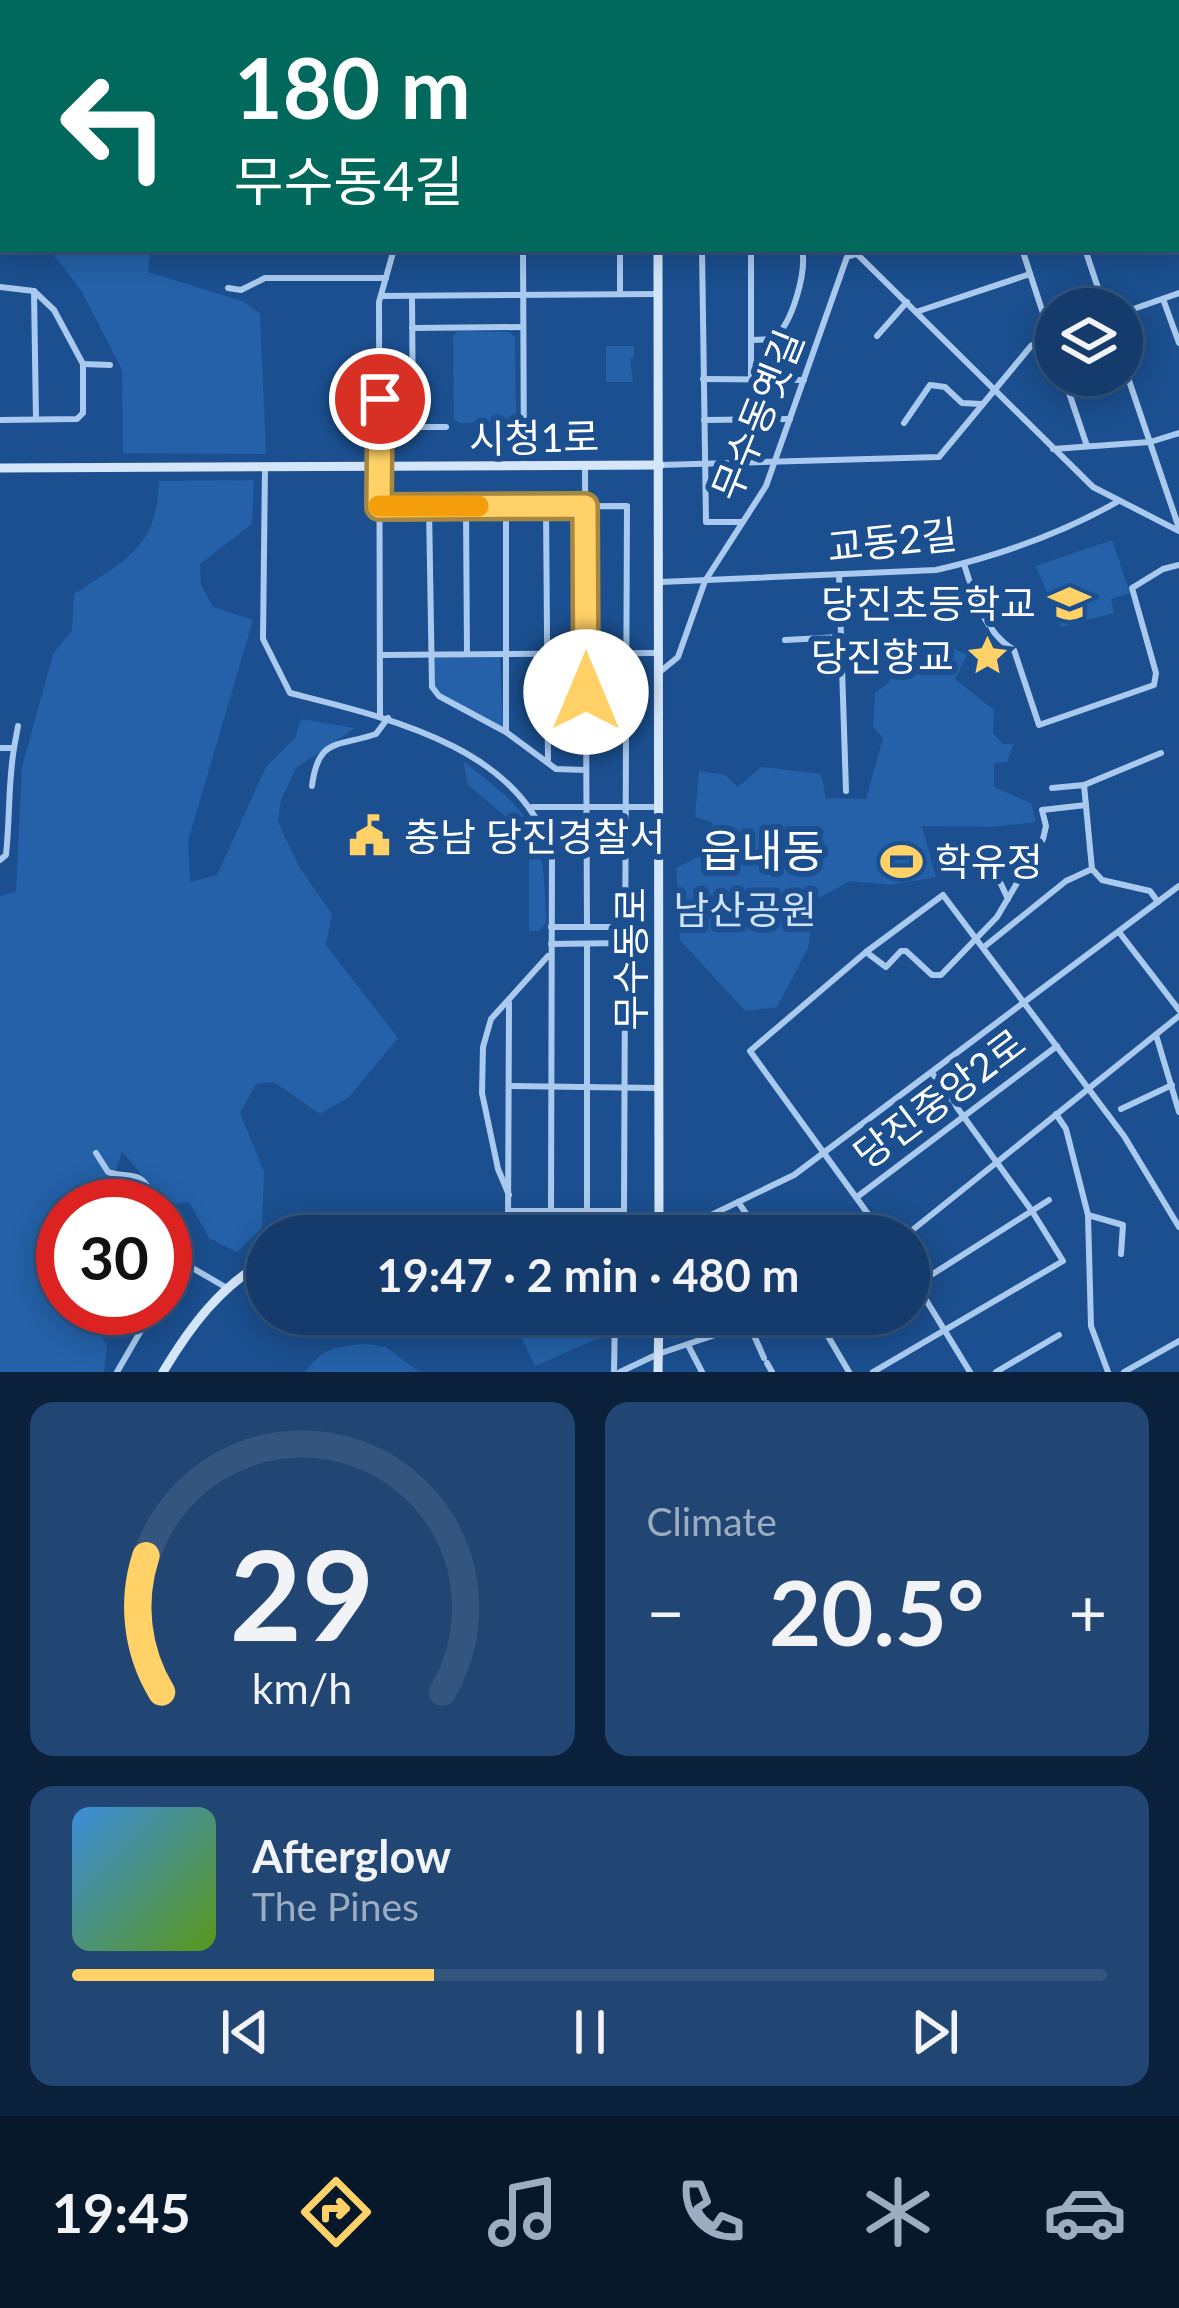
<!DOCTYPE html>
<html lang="en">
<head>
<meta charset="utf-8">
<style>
	body { margin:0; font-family:Lato,"Noto Sans KR",sans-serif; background:#214673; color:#f1f3f6; height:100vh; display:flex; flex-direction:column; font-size:45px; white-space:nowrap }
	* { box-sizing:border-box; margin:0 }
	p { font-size:39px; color:#9dadc1 }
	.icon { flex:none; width:66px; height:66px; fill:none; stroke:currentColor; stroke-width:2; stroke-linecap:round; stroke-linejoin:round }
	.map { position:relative; height:1372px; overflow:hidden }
	.drawer { display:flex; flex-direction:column; gap:30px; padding:30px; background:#0b203b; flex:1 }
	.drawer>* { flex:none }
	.top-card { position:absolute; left:0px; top:0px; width:1179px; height:252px; box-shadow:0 6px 30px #0003,0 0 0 3px #33557e; background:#00695c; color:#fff; overflow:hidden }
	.buttons { position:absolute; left:1035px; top:288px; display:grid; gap:24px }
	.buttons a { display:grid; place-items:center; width:108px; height:108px; border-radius:50%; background:#143b6b; box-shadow:0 6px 30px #0003,0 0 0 3px #33557e; font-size:60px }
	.speed { position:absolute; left:36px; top:1179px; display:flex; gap:24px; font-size:60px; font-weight:700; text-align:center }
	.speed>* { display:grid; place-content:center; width:156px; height:156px; border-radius:50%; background:#143b6b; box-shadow:0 6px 30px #0003,0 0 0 3px #33557e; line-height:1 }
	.speed .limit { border:18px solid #d22; background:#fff; color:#111 }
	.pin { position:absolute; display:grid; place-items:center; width:102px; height:102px; color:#fff; margin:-51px; border:6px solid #fff; border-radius:50%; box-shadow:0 3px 12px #0007 }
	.me { position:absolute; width:132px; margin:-66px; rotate:0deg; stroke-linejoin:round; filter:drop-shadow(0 0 9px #0008) }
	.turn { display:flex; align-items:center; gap:42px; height:252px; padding:0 36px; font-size:54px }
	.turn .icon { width:156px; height:156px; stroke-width:2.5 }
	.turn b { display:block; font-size:84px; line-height:102px }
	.big { font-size:90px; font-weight:700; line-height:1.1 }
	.drawer .tile { flex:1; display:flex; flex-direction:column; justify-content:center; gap:18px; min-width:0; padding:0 42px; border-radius:24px; background:#214673 }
	.drawer .dial { align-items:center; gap:0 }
	.dial svg { height:312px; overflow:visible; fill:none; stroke:#33557e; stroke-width:7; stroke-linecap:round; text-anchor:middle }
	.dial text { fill:#f1f3f6; stroke:none }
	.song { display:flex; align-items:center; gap:36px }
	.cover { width:144px; height:144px; border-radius:18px; background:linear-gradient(135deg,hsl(210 70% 55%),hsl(90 70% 35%)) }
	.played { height:12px; border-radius:6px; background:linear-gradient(90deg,#ffd166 35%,#33557e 35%) }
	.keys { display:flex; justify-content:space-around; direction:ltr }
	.heat { display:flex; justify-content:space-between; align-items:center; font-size:66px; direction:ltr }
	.drawer .tiles { flex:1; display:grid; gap:30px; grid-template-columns:1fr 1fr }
	.tile:last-child { grid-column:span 2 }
	.trip { position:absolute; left:246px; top:1215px; width:684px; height:120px; border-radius:60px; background:#143b6b; box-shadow:0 6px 30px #0003,0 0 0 3px #33557e; font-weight:700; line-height:120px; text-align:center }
	.tabs { display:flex; height:192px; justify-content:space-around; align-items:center; background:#08182b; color:#9dadc1 }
	.tabs .icon { width:84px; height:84px }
	.tabs .active { color:#ffd166 }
	.tabs b { font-size:54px; color:#f1f3f6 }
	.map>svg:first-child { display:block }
</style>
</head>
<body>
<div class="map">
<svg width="1179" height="1372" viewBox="0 0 1179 1372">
	<rect width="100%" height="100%" fill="#1b4f8f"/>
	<g fill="#2461a8">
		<path d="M0 0H350L3 3V168Z"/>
		<path d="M49 249H150L148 272 242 301 260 313 266 454 123 453 122 370 81 290Z"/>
		<path d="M458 331 508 332 515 337 516 415 512 422 459 423 454 419 453 336Z"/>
		<path d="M606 346H634V357L630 359 633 382H606Z"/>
		<path d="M254 480 252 524 200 564 201 585 213 607 253 620 188 841 190 882 217 875 266 767 295 738 301 719 355 728 296 768 281 800 278 822 300 868 332 914 326 945 398 1038 349 1097 320 1114 274 1082 256 1084 240 1113 264 1172 262 1228 237 1252 209 1238 189 1202 157 1206 151 1187 122 1151 111 1184 121 1206H63V1308H88L107 1347 104 1372H0V896L16 892 22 767 53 654 72 630 74 594C125 560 157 549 159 481Z"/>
		<path d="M1112 540 1130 593 1111 599 1114 613 1061 627 1036 566Z"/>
		<path d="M948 646 967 655 955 679 994 710 993 733 1003 744H1014L1007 762 994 763V787L1031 803 1036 822 991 827 922 826 936 877 891 885 850 881 815 900 808 948 777 1007 745 1011 680 940 676 868 708 852 715 832 711 822 695 817 699 771 725 775 738 787 761 767 821 774 826 798 866 799 883 738 873 727 875 693 889 682 898 666 906 660Z"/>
		<path d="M500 657 503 727 439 695 434 687 435 658Z"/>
		<path d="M463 761C538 819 544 830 546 923L539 931H529V850L511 821 468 785Z"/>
		<path d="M535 1314H591L599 1338 535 1366 516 1327 519 1321Z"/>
		<path d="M366 1344 386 1347 419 1372H305C322 1348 338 1346 366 1344Z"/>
	</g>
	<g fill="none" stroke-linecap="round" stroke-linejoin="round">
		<g stroke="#123a6d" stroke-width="12">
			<path d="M533 0 539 3"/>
			<path d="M1067 3H1111"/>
			<path d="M1176 22 1179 23"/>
		</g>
		<g stroke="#a9c9ee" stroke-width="6">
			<path d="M428 0V3"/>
			<path d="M470 0 477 3"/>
			<path d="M739 0 799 3"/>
			<path d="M837 0V3"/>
			<path d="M964 0V2"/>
			<path d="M1010 0 1011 3"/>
			<path d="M397 2 398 0"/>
			<path d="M699 3V0"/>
			<path d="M869 3 878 0"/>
			<path d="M976 3 983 0"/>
			<path d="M1176 50 1179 52"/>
			<path d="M1176 98 1179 99"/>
			<path d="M1176 179H1179"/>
			<path d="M523 249 524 466"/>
			<path d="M620 249V293"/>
			<path d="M702 249 706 522H742"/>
			<path d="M852 249 1093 487 1179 531"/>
			<path d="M1022 249 1056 353"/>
			<path d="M1085 249 1105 309"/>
			<path d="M0 287 34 291 54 310 83 364V413L77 419 0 420"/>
			<path d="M228 288 241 290 265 278H386"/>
			<path d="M34 291 36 419"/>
			<path d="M381 296 659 294"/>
			<path d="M412 296 413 427"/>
			<path d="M1163 299 1179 343"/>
			<path d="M916 312 1030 274"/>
			<path d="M1122 313 1179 293"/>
			<path d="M412 328 523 327"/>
			<path d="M877 336 907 302"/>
			<path d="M752 340 773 339C792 325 807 272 802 249"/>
			<path d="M1122 360 1179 528"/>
			<path d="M83 364 110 365"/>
			<path d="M1063 375 1087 446"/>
			<path d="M751 378V249"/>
			<path d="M703 379 804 380"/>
			<path d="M704 420 790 419"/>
			<path d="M904 423 930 385 945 387 962 403 982 404"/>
			<path d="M380 427H446"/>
			<path d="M1053 449 1150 442 1179 433"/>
			<path d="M660 465 939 457 1031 346 1056 333"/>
			<path d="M585 466 587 927"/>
			<path d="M265 467 263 639 290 693C385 717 527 748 552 859L551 1210"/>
			<path d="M506 506V730"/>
			<path d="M546 506 548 760"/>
			<path d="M379 507 627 506 624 1211H509"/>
			<path d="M429 507 432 687 439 696 506 732 556 769 586 770"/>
			<path d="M466 508 467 654"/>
			<path d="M964 564C974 596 984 632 1014 650L1039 725 1154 685 1156 673 1132 588 1163 569 1179 565"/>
			<path d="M839 574 846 791"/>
			<path d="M661 582 936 570C997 556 1062 533 1117 502"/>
			<path d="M785 640 840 637"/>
			<path d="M380 655 657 653"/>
			<path d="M661 671 678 657 705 581 766 486 847 257 872 249"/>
			<path d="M380 715 379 302 394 249"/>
			<path d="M0 748H14L18 726"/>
			<path d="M312 786C318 737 338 747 376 734L388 718"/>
			<path d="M1052 788 1084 785"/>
			<path d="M532 807H660"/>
			<path d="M0 860 6 855C10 818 8 784 14 748"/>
			<path d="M978 862 1001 884 1008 899"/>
			<path d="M1158 902 1150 891 1102 880 1092 869 1084 785 1161 753"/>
			<path d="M551 927H624"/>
			<path d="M1119 932 1179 1010"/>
			<path d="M551 944 624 943"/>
			<path d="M587 944V1211"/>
			<path d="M984 947 1066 881 1092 869"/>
			<path d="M866 952 886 967 901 951H906L932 975H941L997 917 1043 839 1046 826 1042 810 1086 805"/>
			<path d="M1156 1035 1179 1112"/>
			<path d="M510 1086 657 1088"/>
			<path d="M1121 1109 1172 1085"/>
			<path d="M1056 1114 1066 1129 1088 1215 1123 1225 1121 1254"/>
			<path d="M96 1153 108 1172C124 1178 141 1170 149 1190L143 1206"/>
			<path d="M509 1195 498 1169 482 1093 483 1047 491 1019 548 956"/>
			<path d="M857 1197 1057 1046"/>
			<path d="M738 1202 762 1236"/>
			<path d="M1088 1215 1091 1326 1108 1372"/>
			<path d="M508 1231 509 1003"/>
			<path d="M659 1233 678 1231 794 1175 1179 886"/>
			<path d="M804 1236 829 1220 853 1236"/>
			<path d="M884 1236 750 1051 866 952 943 895 1124 1136 1179 1227"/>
			<path d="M905 1236 1179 1016"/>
			<path d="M165 1247 189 1253V1266"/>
			<path d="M909 1272 970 1372"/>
			<path d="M917 1284 1049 1200"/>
			<path d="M165 1293 189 1266 227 1288"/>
			<path d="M815 1314 849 1372"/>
			<path d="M749 1324 764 1358"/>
			<path d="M688 1345 702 1372"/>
			<path d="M767 1363 772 1372"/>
			<path d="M117 1372 154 1308"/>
			<path d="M614 1372 615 1314"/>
			<path d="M620 1372 658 1354 778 1314"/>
			<path d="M873 1372 1063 1261 1032 1211 932 1073"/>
			<path d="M996 1372 1059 1335"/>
			<path d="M1124 1372 1179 1341"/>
		</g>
		<g stroke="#d6e6fa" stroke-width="9">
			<path d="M660 0V3"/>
			<path d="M658 249 659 1236"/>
			<path d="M0 468 660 465"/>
			<path d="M333 1236 355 1232 659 1233"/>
			<path d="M163 1372C190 1327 220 1286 267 1260"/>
			<path d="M658 1372 659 1314"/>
		</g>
	</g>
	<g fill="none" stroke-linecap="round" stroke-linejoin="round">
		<defs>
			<path id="route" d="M380 399 379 507 585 506 586 692"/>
		</defs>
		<use href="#route" stroke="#a68842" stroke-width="30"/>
		<use href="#route" stroke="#ffd166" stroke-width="21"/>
		<path stroke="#f59e0b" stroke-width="21" d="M379 506H478"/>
	</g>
	<defs>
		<symbol id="school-bare" viewBox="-9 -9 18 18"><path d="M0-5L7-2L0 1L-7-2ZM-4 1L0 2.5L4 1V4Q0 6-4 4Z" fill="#ffd166" stroke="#1b4f8f" stroke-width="2.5" paint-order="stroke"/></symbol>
		<symbol id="sight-bare" viewBox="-9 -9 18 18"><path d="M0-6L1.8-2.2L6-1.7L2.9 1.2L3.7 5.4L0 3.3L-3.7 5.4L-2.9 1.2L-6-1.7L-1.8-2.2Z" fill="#ffd166" stroke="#1b4f8f" stroke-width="2.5" paint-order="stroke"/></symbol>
		<symbol id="civic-bare" viewBox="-9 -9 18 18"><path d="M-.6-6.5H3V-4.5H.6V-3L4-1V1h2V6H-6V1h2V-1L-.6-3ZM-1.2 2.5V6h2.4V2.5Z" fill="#ffd166" stroke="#1b4f8f" stroke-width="2.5" paint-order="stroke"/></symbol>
		<symbol id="stadium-bare" viewBox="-9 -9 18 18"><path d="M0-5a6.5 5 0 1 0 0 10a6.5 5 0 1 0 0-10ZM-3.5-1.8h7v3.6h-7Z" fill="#ffd166" stroke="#1b4f8f" stroke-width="2.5" paint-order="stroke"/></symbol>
	</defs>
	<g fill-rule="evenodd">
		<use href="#school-bare" x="1040" y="574" width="59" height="59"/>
		<use href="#sight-bare" x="958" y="626" width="59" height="59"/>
		<use href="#civic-bare" x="340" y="806" width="59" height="59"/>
		<use href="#stadium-bare" x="872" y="832" width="59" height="59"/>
	</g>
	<g text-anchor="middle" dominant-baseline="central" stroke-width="12" stroke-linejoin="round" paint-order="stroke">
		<g font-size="39" fill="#fff" stroke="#1b4f8f">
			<text transform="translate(757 415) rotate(-68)">무수동옛길</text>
			<text transform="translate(534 437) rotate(-1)">시청1로</text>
			<text transform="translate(892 540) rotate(-6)">교동2길</text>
			<text transform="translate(630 959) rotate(-90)">무수동로</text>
			<text transform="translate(939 1098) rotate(-37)">당진중앙2로</text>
		</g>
		<g font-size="39" fill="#fff" stroke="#1b4f8f" text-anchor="end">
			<text x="1036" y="603">당진초등학교</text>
			<text x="954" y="656">당진향교</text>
			<text x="404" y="836" text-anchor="start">충남 당진경찰서</text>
			<text x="935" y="861" text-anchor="start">학유정</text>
		</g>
		<g font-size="39" fill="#cfe3fa" stroke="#1b4f8f">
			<text x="745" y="909">남산공원</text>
		</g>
		<g font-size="45" fill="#fff" stroke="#1b4f8f">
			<text x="762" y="850">읍내동</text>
		</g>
	</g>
</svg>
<div class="buttons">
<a><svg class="icon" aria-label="layers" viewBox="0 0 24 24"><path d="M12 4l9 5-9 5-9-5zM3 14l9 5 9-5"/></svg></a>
</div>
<div class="speed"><div class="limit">30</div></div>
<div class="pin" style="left:380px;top:399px;background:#d93025"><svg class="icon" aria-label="arrive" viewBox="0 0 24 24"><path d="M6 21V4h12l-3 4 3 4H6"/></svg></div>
<svg class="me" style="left:586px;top:692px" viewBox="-20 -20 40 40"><circle r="19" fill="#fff"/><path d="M0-13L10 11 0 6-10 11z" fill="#ffd166"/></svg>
<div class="trip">19:47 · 2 min · 480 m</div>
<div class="top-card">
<div class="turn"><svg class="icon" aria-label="left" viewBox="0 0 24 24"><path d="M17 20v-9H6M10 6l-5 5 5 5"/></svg><div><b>180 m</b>무수동4길</div></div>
</div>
</div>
<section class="drawer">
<div class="tiles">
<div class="tile dial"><svg viewBox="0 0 100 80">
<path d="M14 69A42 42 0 1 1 86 69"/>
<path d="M14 69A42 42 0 0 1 10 34" stroke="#ffd166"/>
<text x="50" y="56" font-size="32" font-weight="700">29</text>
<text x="50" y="72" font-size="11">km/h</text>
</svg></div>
<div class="tile"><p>Climate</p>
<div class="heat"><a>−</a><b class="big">20.5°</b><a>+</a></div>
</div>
<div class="tile">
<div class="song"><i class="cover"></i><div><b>Afterglow</b><p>The Pines</p></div></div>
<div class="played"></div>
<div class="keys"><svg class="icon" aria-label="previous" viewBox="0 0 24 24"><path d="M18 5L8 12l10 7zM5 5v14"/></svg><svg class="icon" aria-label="pause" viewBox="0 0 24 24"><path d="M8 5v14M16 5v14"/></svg><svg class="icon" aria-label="next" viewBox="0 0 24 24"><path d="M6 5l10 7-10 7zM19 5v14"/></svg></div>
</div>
</div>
</section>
<nav class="tabs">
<b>19:45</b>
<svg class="icon active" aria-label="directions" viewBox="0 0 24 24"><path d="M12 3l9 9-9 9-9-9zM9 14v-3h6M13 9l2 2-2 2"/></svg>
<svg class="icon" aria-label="music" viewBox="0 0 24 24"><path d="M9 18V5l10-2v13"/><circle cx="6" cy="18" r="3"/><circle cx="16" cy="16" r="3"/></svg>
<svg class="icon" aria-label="phone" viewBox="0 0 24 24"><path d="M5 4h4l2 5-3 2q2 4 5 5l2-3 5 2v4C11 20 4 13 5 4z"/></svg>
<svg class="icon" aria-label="climate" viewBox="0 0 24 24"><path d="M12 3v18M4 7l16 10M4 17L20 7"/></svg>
<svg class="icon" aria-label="car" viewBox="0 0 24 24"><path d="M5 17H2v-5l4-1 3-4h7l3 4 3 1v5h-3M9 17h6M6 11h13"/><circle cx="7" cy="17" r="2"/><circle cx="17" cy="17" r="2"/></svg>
</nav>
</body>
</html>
